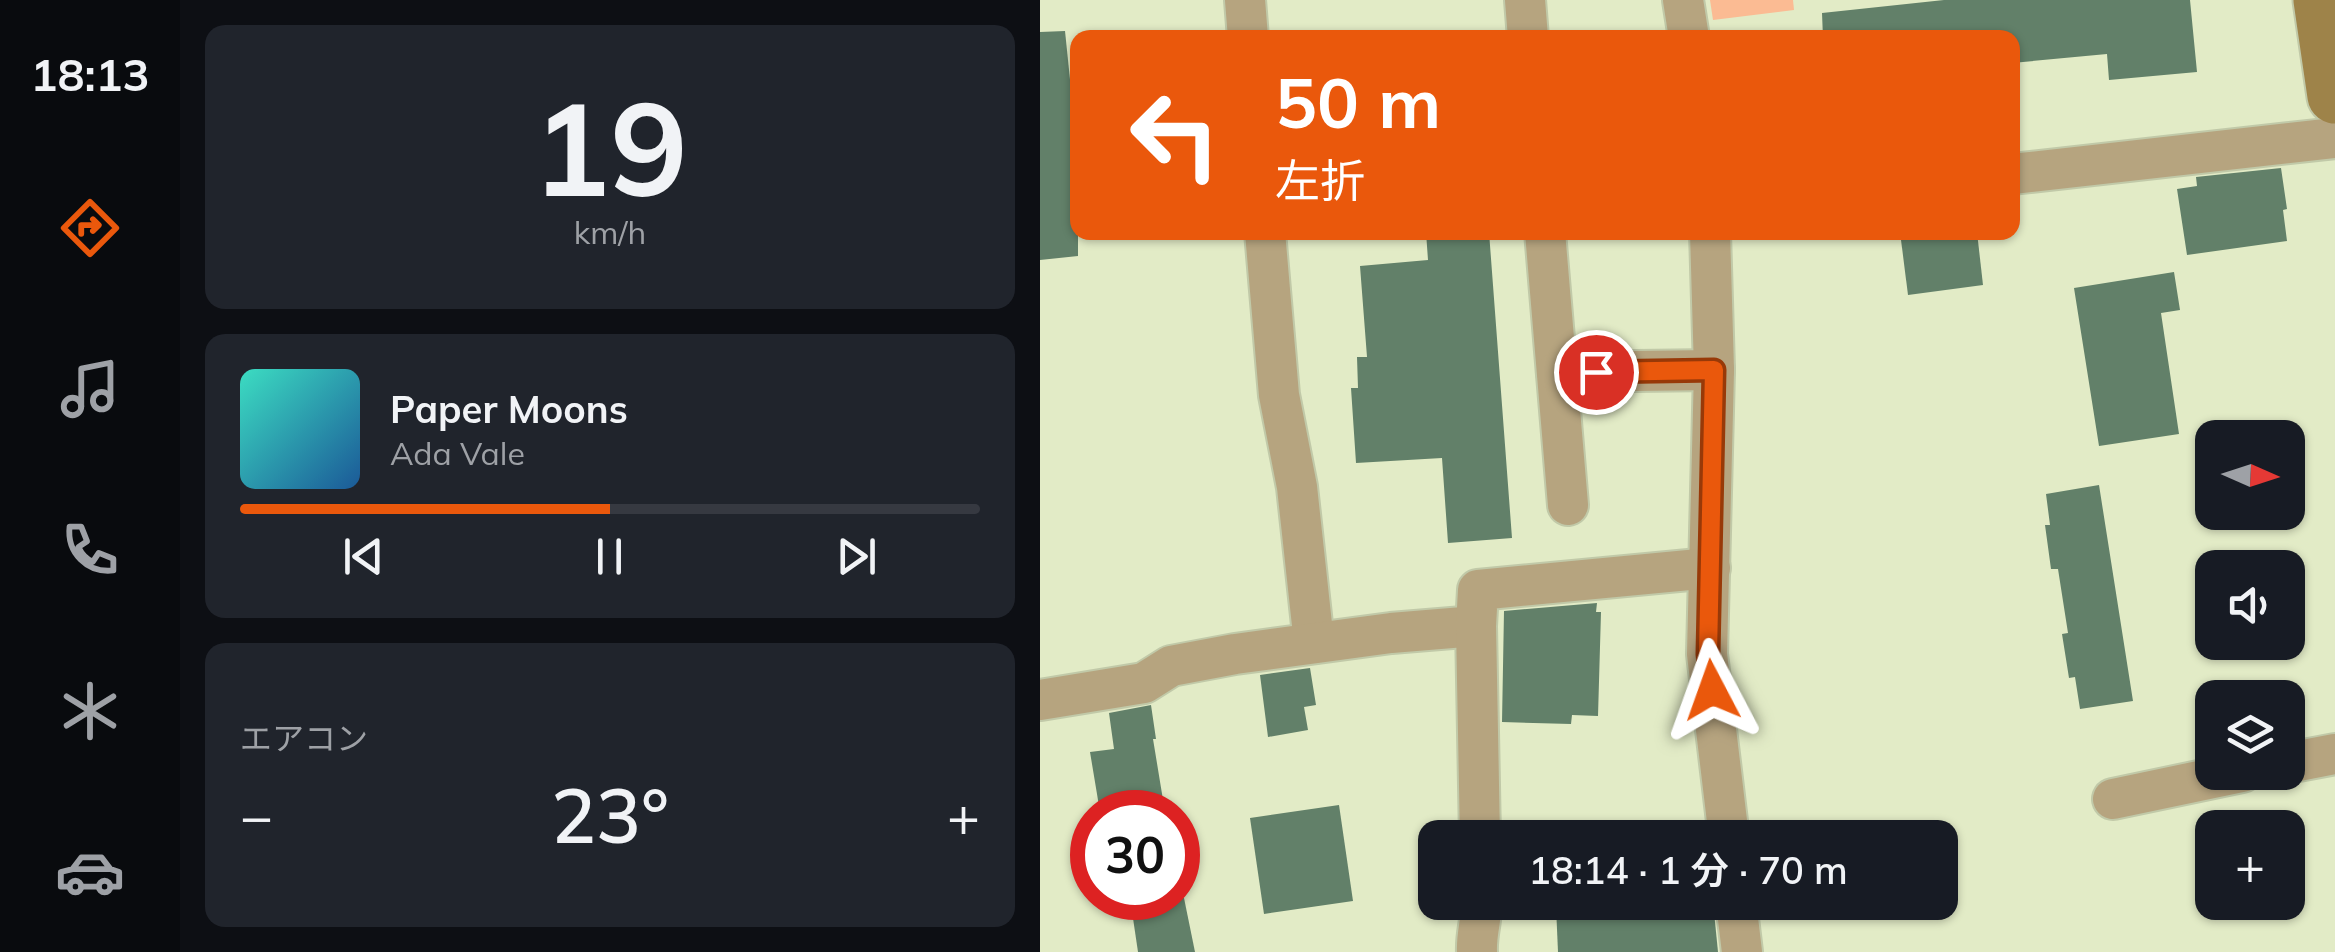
<!DOCTYPE html>
<html lang="ja">
<head>
<meta charset="utf-8">
<style>
	body { margin:0; font-family:Mulish,"Noto Sans JP",sans-serif; background:#20242c; color:#f1f3f6; height:100vh; display:flex; flex-direction:column; font-size:38px; white-space:nowrap }
	* { box-sizing:border-box; margin:0 }
	p { font-size:32px; color:#9ea1a6 }
	.icon { flex:none; width:55px; height:55px; fill:none; stroke:currentColor; stroke-width:2; stroke-linecap:round; stroke-linejoin:round }
	.map { position:relative; flex:1; overflow:hidden }
	.panel { display:flex; flex-direction:column; gap:25px; padding:25px; background:#0d0f14; width:860px }
	.panel>* { flex:none }
	.guide { position:absolute; left:30px; top:30px; width:950px; height:210px; border-radius:20px; box-shadow:0 2px 8px #0004; background:#ea580c; color:#fff; overflow:hidden }
	.needle { width:65px; rotate:93deg }
	.buttons { position:absolute; left:1155px; top:420px; display:grid; gap:20px }
	.buttons a { display:grid; place-items:center; width:110px; height:110px; border-radius:20px; background:#171b24; box-shadow:0 2px 8px #0004; font-size:50px }
	.speed { position:absolute; left:30px; top:790px; display:flex; gap:20px; font-size:50px; font-weight:700; text-align:center }
	.speed>* { display:grid; place-content:center; width:130px; height:130px; border-radius:50%; background:#171b24; box-shadow:0 2px 8px #0004; line-height:1 }
	.speed .limit { border:15px solid #d22; background:#fff; color:#111 }
	.pin { position:absolute; display:grid; place-items:center; width:85px; height:85px; color:#fff; margin:-42px; border:5px solid #fff; border-radius:50%; box-shadow:0 2px 10px #0007 }
	.me { position:absolute; width:110px; margin:-55px; rotate:356deg; stroke-linejoin:round; filter:drop-shadow(0 0 8px #0008) }
	.turn { display:flex; align-items:center; gap:35px; height:210px; padding:0 40px; font-size:45px }
	.turn .icon { width:130px; height:130px; stroke-width:2.5 }
	.turn b { display:block; font-size:70px; line-height:85px }
	.big { font-size:75px; font-weight:600; line-height:1.1 }
	.panel .card { flex:1; display:flex; flex-direction:column; justify-content:center; gap:15px; min-width:0; padding:0 35px; border-radius:20px; background:#20242c }
	.panel .dial { align-items:center; gap:0 }
	.dial b { font-size:130px; line-height:1 }
	.song { display:flex; align-items:center; gap:30px }
	.cover { width:120px; height:120px; border-radius:15px; background:linear-gradient(135deg,hsl(170 70% 55%),hsl(210 70% 35%)) }
	.played { height:10px; border-radius:5px; background:linear-gradient(90deg,#ea580c 50%,#363941 50%) }
	.keys { display:flex; justify-content:space-around; direction:ltr }
	.heat { display:flex; justify-content:space-between; align-items:center; font-size:55px; direction:ltr }
	.trip { position:absolute; left:378px; top:820px; width:540px; height:100px; border-radius:20px; background:#171b24; box-shadow:0 2px 8px #0004; font-weight:600; line-height:100px; text-align:center }
	main { display:flex; flex:1; min-height:0 }
	.tabs { display:flex; flex-direction:column; width:180px; justify-content:space-around; align-items:center; background:#090b0e; color:#9ea1a6 }
	.tabs .icon { width:70px; height:70px }
	.tabs .current { color:#ea580c }
	.tabs b { font-size:45px; color:#f1f3f6 }
	.map>svg:first-child { display:block }
</style>
</head>
<body>
<main>
<nav class="tabs">
<b>18:13</b>
<svg class="icon current" aria-label="directions" viewBox="0 0 24 24"><path d="M12 3l9 9-9 9-9-9zM9 14v-3h6M13 9l2 2-2 2"/></svg>
<svg class="icon" aria-label="music" viewBox="0 0 24 24"><path d="M9 18V5l10-2v13"/><circle cx="6" cy="18" r="3"/><circle cx="16" cy="16" r="3"/></svg>
<svg class="icon" aria-label="phone" viewBox="0 0 24 24"><path d="M5 4h4l2 5-3 2q2 4 5 5l2-3 5 2v4C11 20 4 13 5 4z"/></svg>
<svg class="icon" aria-label="climate" viewBox="0 0 24 24"><path d="M12 3v18M4 7l16 10M4 17L20 7"/></svg>
<svg class="icon" aria-label="car" viewBox="0 0 24 24"><path d="M5 17H2v-5l4-1 3-4h7l3 4 3 1v5h-3M9 17h6M6 11h13"/><circle cx="7" cy="17" r="2"/><circle cx="17" cy="17" r="2"/></svg>
</nav>
<section class="panel">
<div class="card dial"><b>19</b><p>km/h</p></div>
<div class="card">
<div class="song"><i class="cover"></i><div><b>Paper Moons</b><p>Ada Vale</p></div></div>
<div class="played"></div>
<div class="keys"><svg class="icon" aria-label="previous" viewBox="0 0 24 24"><path d="M18 5L8 12l10 7zM5 5v14"/></svg><svg class="icon" aria-label="pause" viewBox="0 0 24 24"><path d="M8 5v14M16 5v14"/></svg><svg class="icon" aria-label="next" viewBox="0 0 24 24"><path d="M6 5l10 7-10 7zM19 5v14"/></svg></div>
</div>
<div class="card"><p>エアコン</p>
<div class="heat"><a>−</a><b class="big">23°</b><a>+</a></div>
</div>
</section>
<div class="map">
<svg width="1295" height="952" viewBox="0 0 1295 952">
	<rect width="100%" height="100%" fill="#e2ebc6"/>
	<path fill="#fbbb93" d="M670 0H753L754 10 673 20Z"/>
	<g fill="#628069">
		<path d="M904 0H1150L1157 72 1069 80 1067 54 972 63V38H783L782 13Z"/>
		<path d="M25 31 38 157V256L0 260V32Z"/>
		<path d="M1241 168 1247 209 1243 210 1247 241 1147 255 1137 189 1157 186 1156 177Z"/>
		<path d="M386 232H449L472 538 408 543 402 458 316 463 311 388H318L317 357H327L320 266 388 260Z"/>
		<path d="M860 232H937L943 285 868 295Z"/>
		<path d="M1134 272 1140 310 1121 313 1139 434 1059 446 1034 288Z"/>
		<path d="M1059 485 1093 701 1040 709 1035 677 1029 678 1022 634 1028 633 1018 569H1011L1005 525H1010L1006 494Z"/>
		<path d="M557 603 556 612H561L558 716 532 715 531 724 462 722 464 611Z"/>
		<path d="M270 668 276 705 264 707 268 730 228 737 220 675Z"/>
		<path d="M111 705 116 739H113L125 812H60L50 752 74 749 69 713Z"/>
		<path d="M299 805 313 901 224 914 210 818Z"/>
		<path d="M90 898H144L155 952H98Z"/>
		<path d="M562 902H673L678 952H518L516 906Z"/>
	</g>
	<g fill="none" stroke-linecap="round" stroke-linejoin="round">
		<defs>
			<g id="minor">
				<path d="M205 0 208 38"/>
				<path d="M485 0 488 38"/>
				<path d="M643 0 649 38"/>
				<path d="M972 174 1295 138"/>
				<path d="M225 232 239 395 257 487 274 643"/>
				<path d="M505 232 528 505"/>
				<path d="M670 232 674 370 667 654 689 838"/>
				<path d="M517 372 674 370"/>
				<path d="M0 700 104 683 131 666 195 654 351 633 436 626"/>
				<path d="M1248 763 1295 754"/>
				<path d="M1073 799 1202 772"/>
				<path d="M440 838 436 626 438 590 670 568"/>
				<path d="M696 902 702 952"/>
				<path d="M437 952C436 933 442 920 441 902"/>
			</g>
			<path id="secondary" d="M1281 0 1295 96"/>
		</defs>
		<use href="#minor" stroke="#c1c9a8" stroke-width="44"/>
		<use href="#secondary" stroke="#c1c9a8" stroke-width="59"/>
		<use href="#minor" stroke="#b6a47f" stroke-width="40"/>
		<use href="#secondary" stroke="#9e8349" stroke-width="55"/>
	</g>
	<g fill="none" stroke-linecap="round" stroke-linejoin="round">
		<defs>
			<path id="route" d="M556 372 674 370 668 654 672 690"/>
		</defs>
		<use href="#route" stroke="#983908" stroke-width="25"/>
		<use href="#route" stroke="#ea580c" stroke-width="18"/>
	</g>
</svg>
<div class="buttons">
<a><svg class="needle" viewBox="-14 -14 28 28"><path d="M0-13l5 13h-10z" fill="#e53935"/><path d="M0 13l5-13h-10z" fill="#9ea1a6"/></svg></a>
<a><svg class="icon" aria-label="sound" viewBox="0 0 24 24"><path d="M4 9h4l5-4v14l-5-4H4zM17 9q2 3 0 6"/></svg></a>
<a><svg class="icon" aria-label="layers" viewBox="0 0 24 24"><path d="M12 4l9 5-9 5-9-5zM3 14l9 5 9-5"/></svg></a>
<a>+</a>
</div>
<div class="speed"><div class="limit">30</div></div>
<div class="pin" style="left:556px;top:372px;background:#d93025"><svg class="icon" aria-label="arrive" viewBox="0 0 24 24"><path d="M6 21V4h12l-3 4 3 4H6"/></svg></div>
<svg class="me" style="left:672px;top:690px" viewBox="-20 -20 40 40"><path d="M0-17L14 15 0 8-14 15z" fill="#ea580c" stroke="#fff" stroke-width="4"/></svg>
<div class="trip">18:14 · 1 分 · 70 m</div>
<div class="guide">
<div class="turn"><svg class="icon" aria-label="left" viewBox="0 0 24 24"><path d="M17 20v-9H6M10 6l-5 5 5 5"/></svg><div><b>50 m</b>左折</div></div>
</div>
</div>
</main>
</body>
</html>
